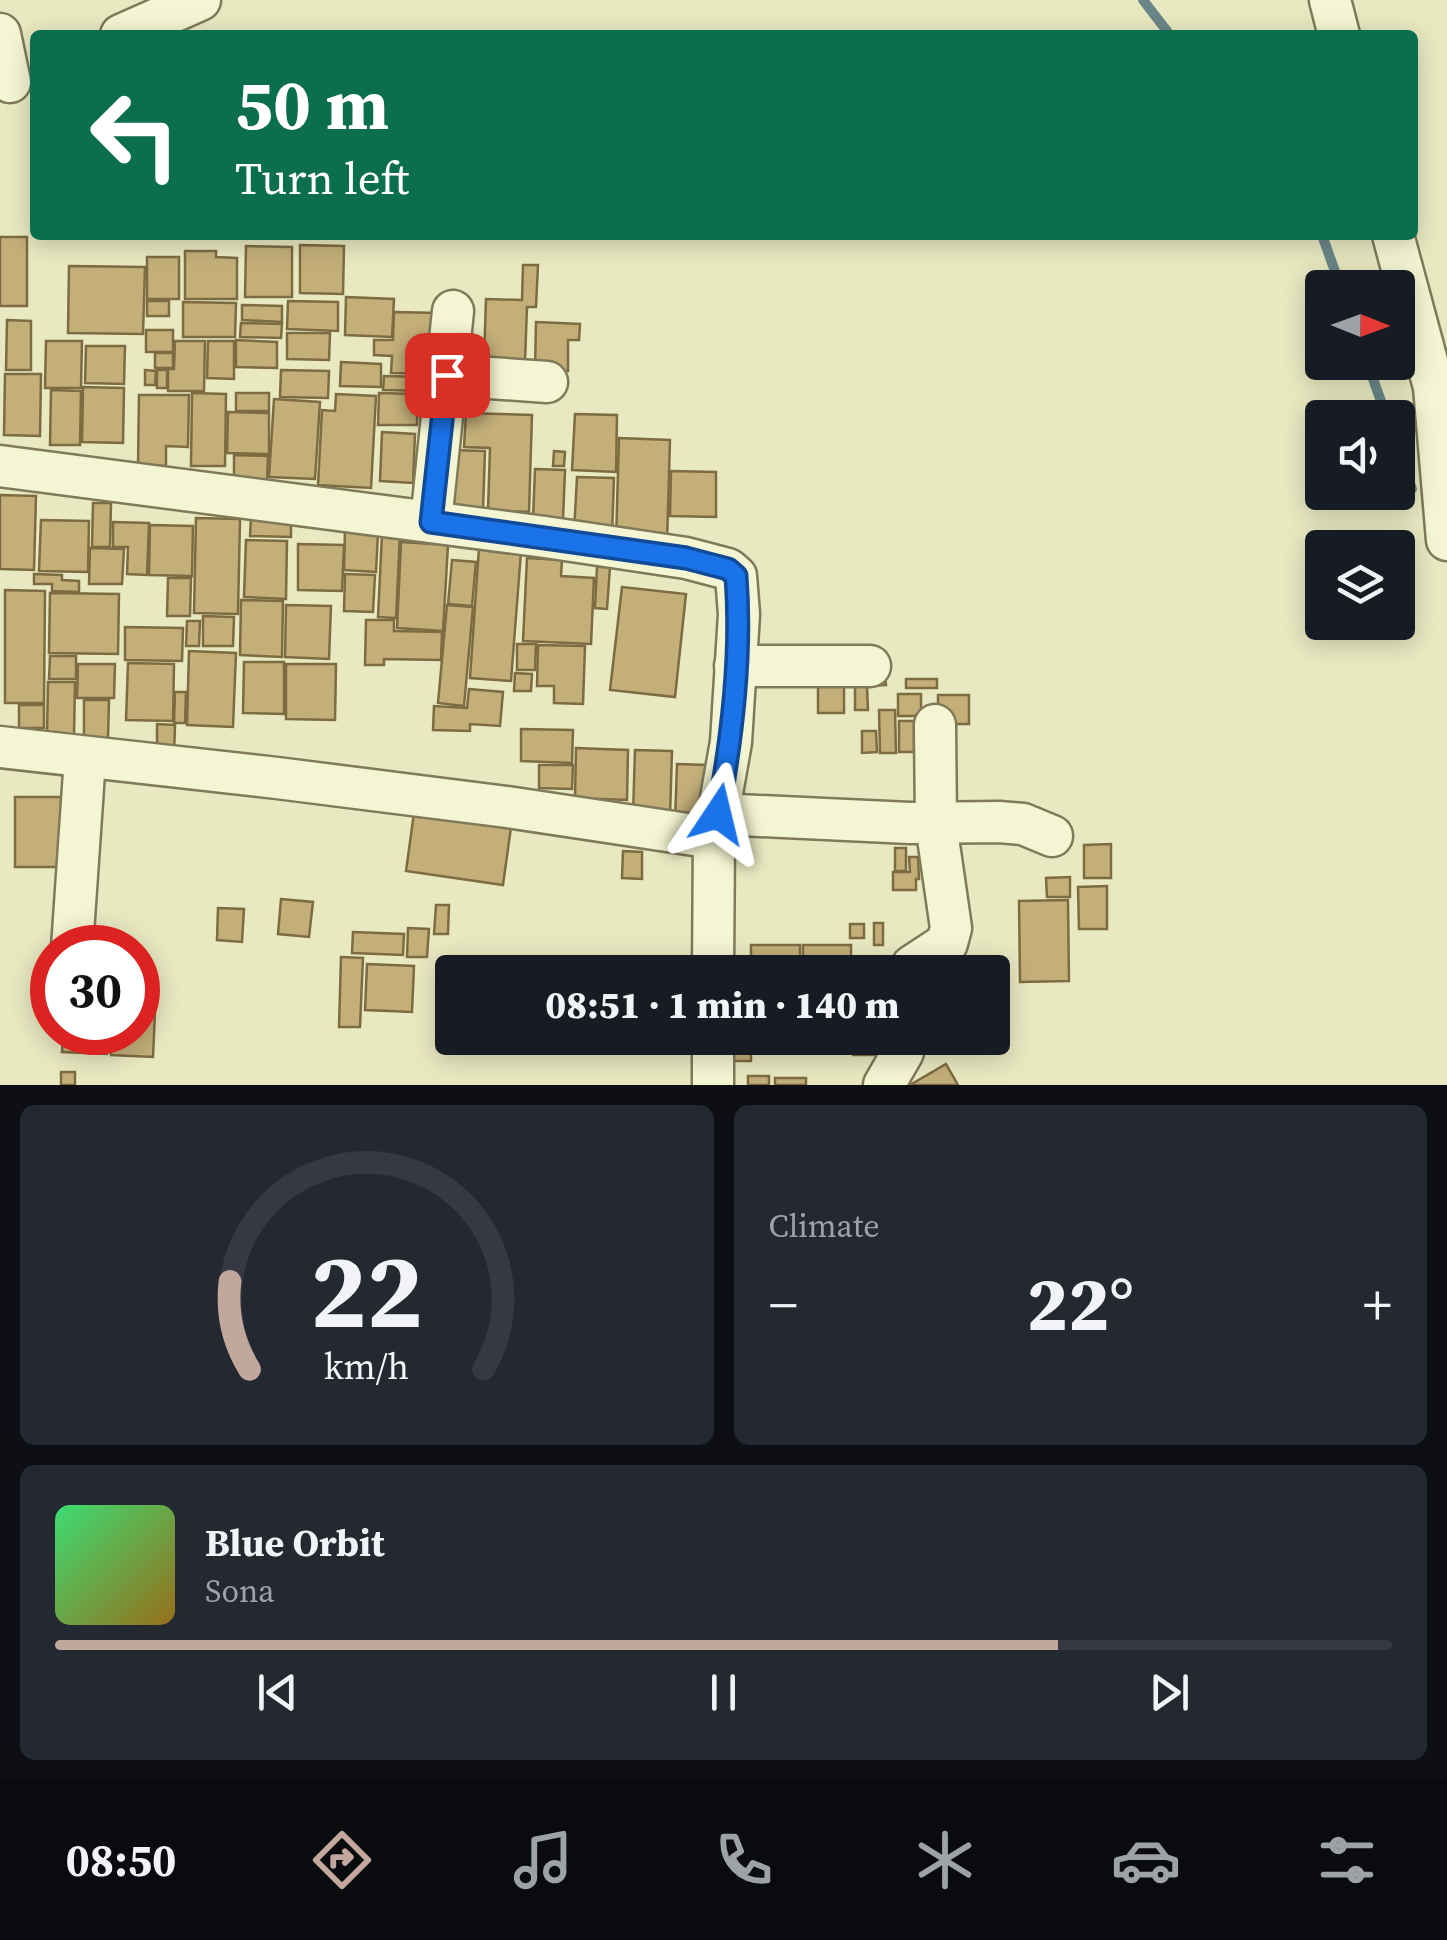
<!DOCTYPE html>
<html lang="en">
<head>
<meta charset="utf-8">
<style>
	body { margin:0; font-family:"Source Serif 4",serif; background:#242831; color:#f1f3f6; height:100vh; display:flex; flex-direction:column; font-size:38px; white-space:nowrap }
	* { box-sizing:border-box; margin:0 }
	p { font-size:32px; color:#9ea1a6 }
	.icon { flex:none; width:55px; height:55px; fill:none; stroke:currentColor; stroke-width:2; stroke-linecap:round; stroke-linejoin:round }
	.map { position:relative; height:1085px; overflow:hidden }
	.sheet { display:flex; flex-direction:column; gap:20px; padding:20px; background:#0d0f14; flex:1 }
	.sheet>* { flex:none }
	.guide { position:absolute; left:30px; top:30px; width:1388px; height:210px; border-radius:10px; box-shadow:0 5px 25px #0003; background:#0b6e4f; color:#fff; overflow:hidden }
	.needle { width:65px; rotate:91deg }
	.tools { position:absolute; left:1305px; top:270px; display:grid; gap:20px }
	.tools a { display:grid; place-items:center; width:110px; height:110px; border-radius:10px; background:#171b24; box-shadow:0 5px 25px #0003; font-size:50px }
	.speed { position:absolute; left:30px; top:925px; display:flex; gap:20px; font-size:50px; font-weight:700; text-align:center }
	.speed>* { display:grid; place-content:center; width:130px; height:130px; border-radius:50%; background:#171b24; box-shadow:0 5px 25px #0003; line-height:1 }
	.speed .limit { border:15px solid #d22; background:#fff; color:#111 }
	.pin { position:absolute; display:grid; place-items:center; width:85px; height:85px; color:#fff; margin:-42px; border-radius:20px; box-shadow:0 5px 15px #0006 }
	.me { position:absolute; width:110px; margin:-55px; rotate:10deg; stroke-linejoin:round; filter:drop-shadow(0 0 8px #0008) }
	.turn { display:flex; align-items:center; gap:35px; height:210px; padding:0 40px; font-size:45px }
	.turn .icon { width:130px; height:130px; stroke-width:2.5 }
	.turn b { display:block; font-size:70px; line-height:85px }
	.big { font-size:75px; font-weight:800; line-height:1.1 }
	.sheet .widget { flex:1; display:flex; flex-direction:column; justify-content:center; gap:15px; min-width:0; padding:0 35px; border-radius:15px; background:#242831 }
	.sheet .dial { align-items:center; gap:0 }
	.dial svg { height:260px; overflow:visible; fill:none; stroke:#363941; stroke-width:7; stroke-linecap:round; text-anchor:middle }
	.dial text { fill:#f1f3f6; stroke:none }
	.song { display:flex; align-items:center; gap:30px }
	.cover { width:120px; height:120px; border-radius:15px; background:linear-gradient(135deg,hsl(140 70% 55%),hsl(40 70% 35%)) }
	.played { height:10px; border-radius:5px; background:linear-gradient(90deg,#c2a79c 75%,#363941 75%) }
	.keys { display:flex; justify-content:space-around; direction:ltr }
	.heat { display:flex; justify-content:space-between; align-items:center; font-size:55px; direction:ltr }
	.sheet .tiles { flex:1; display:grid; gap:20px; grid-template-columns:1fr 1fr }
	.widget:last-child { grid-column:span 2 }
	.trip { position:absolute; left:435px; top:955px; width:575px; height:100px; border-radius:10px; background:#171b24; box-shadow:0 5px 25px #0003; font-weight:800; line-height:100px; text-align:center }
	.menu { display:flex; height:160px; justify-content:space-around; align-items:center; background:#090b0e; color:#9ea1a6 }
	.menu .icon { width:70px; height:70px }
	.menu .selected { color:#c2a79c }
	.menu b { font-size:45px; color:#f1f3f6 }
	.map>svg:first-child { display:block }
</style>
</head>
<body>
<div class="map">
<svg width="1447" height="1085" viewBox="0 0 1447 1085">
	<rect width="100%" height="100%" fill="#e8e9c0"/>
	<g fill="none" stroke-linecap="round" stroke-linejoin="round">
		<g stroke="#6b8688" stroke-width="10">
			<path d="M1143 0 1170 35"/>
			<path d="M1322 235 1341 288"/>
			<path d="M1367 362 1387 418"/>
			<path d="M1398 448 1412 489"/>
		</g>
	</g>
	<g fill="#c4af79" stroke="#7d6b42" stroke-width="2.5">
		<rect x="0" y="237" width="27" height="69"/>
		<path d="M300 245 344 246 343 294 300 293Z"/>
		<path d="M246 246 292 247V297H245Z"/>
		<path d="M185 251H216V257L237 258V299H185Z"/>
		<rect x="147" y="257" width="32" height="42"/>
		<path d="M523 265H538L536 307H527L525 361 484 360 486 299 522 300Z"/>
		<path d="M69 266 145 267 143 334 68 333Z"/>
		<path d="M346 297 394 299 392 337 345 335Z"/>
		<rect x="147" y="301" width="22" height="15"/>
		<path d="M288 301 338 302V331L287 329Z"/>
		<path d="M183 302 236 303 235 337H183Z"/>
		<path d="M242 305 282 306V322L242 320Z"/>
		<path d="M394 312 440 313 438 374 391 373 392 356 374 355V340H393Z"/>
		<path d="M7 320 31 321V370H6Z"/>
		<path d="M536 322 580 324 579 340H568V371L535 370Z"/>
		<path d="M241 323 282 324 281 338 240 337Z"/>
		<rect x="146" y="330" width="27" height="22"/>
		<path d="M287 333H330L329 360 287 359Z"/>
		<path d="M236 340 277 342V368L236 367Z"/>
		<path d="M46 341H82L81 388H45Z"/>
		<path d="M175 341H205L204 391H168V369H174Z"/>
		<path d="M208 341H234V379L207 378Z"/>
		<path d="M86 346H125L124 384 85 383Z"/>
		<rect x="155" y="353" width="18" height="15"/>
		<path d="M341 362 381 364V387L340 386Z"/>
		<path d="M145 370 156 371 155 385H145Z"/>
		<rect x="157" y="370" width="10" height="18"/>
		<path d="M281 370 329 371 328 398 280 397Z"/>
		<path d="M5 374H41L40 436 4 435Z"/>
		<path d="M384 376 424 377V391L383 390Z"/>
		<path d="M83 387 124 388 123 443 82 442Z"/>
		<path d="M51 390 81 391 80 445H50Z"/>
		<path d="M192 393 226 394 225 466H191Z"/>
		<rect x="236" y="393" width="33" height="18"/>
		<path d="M379 393 418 394 417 425H378Z"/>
		<path d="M336 394 376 396 371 488 318 485 322 410 335 411Z"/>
		<path d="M139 395H189L188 447 166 446V466L138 465Z"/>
		<path d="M274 399 320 402 315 479 269 477Z"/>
		<path d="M228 412 269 413V454L227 453Z"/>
		<path d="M466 413 532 415 529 512 488 510 490 448 464 447Z"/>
		<path d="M575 414 617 415 616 472 572 470Z"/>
		<path d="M382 432 415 434 413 483 380 481Z"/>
		<path d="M619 438 670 440 667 542 616 541Z"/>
		<path d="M451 450 485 451 483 510 449 508Z"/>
		<path d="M554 451 565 452 564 466H553Z"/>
		<path d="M234 455 268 456 267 480 234 479Z"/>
		<path d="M535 469 565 470 563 520 533 519Z"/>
		<path d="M671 471 716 472V517L670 516Z"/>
		<path d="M577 477 614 478 612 534 574 532Z"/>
		<path d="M0 495 36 496 34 570 0 569Z"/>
		<path d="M93 503H111L110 547H92Z"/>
		<path d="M251 517 291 518V537L250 536Z"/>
		<path d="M196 518 240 519 238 614 194 613Z"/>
		<path d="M41 520 89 521 88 572 39 571Z"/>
		<path d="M113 522 149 523 147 575 127 574 128 547H113Z"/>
		<path d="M150 525 193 526 192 576 149 575Z"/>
		<path d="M345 530 378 532 376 572 344 570Z"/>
		<path d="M382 534 400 535 396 618 378 617Z"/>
		<path d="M246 540 287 541 286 599 244 597Z"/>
		<path d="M401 542 448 545 443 631 397 628Z"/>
		<path d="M298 544 344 545 342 591 298 590Z"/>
		<path d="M90 548 124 549 122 584H89Z"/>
		<path d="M479 548 521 552 511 681 470 678Z"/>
		<path d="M527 558 562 560 561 576 594 578 591 644 523 641Z"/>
		<path d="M452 560 476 562 472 606 448 604Z"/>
		<path d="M597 567H610L607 609 595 608Z"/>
		<path d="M34 574 62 575V580L79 581V592L52 591V584H34Z"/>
		<path d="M345 574 375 575 373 612 344 611Z"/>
		<path d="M168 578H191L190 616H167Z"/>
		<path d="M622 587 686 594 675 697 610 690Z"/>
		<path d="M5 590 45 591 44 703H5Z"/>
		<path d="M50 593 119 594 118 654 49 653Z"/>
		<path d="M241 600 283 601 282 657 240 655Z"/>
		<path d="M286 605 331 606 329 659 285 657Z"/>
		<path d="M447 605 473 607 464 706 438 703Z"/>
		<path d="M203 616 234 617 233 646H203Z"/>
		<path d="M366 620H394V631L442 632 441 660 384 659V665H365Z"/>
		<path d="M187 621H200L199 646H186Z"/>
		<path d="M125 627 183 628 182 661 125 660Z"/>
		<path d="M517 644H536L535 670H517Z"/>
		<path d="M538 645 585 646 583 704 554 703V686H537Z"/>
		<path d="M189 651 236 653 233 727 187 725Z"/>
		<path d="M50 656H76V679H49Z"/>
		<path d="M244 662H284V714L243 713Z"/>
		<path d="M128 663 174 664 173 721 126 720Z"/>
		<path d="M78 664H115L114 698H77Z"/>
		<path d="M286 664H336L335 720 286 719Z"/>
		<path d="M515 673 532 674 531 691H514Z"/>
		<path d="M818 674 885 676 886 685 867 686 868 710H855V685L844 686V713H818Z"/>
		<rect x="906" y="679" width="31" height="9"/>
		<path d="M48 682H75L74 736 47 735Z"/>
		<path d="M469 689 503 692 500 726 470 724V731L433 730 434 706 467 708Z"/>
		<path d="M175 692H186L185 723H174Z"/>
		<rect x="898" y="694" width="23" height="22"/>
		<rect x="938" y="695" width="31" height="29"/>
		<path d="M84 700H109L108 739H84Z"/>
		<rect x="19" y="705" width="25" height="23"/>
		<path d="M879 710H895L896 753H880Z"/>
		<rect x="899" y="721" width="15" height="31"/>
		<path d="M157 724 175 725 174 755H157Z"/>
		<path d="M521 729 573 730 572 763 521 761Z"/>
		<path d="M862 731H876L877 752 862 753Z"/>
		<path d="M576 748 628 750 627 800 575 798Z"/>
		<path d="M635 750 672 751 670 816 633 815Z"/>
		<path d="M677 764 707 765 705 823 675 822Z"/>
		<path d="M539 765H573L572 789 539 788Z"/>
		<path d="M15 797H71L70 867H15Z"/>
		<path d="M414 813 511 827 503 885 406 871Z"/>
		<path d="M1111 844V878H1084V845Z"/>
		<rect x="895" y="848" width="11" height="23"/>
		<path d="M623 851 642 852V879L622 878Z"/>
		<path d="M909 857H918L919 879H916V890H893V872H910Z"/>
		<path d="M1070 877V897H1047L1046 878Z"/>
		<path d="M1107 886V929H1079L1078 887Z"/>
		<path d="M281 899 313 902 309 937 278 934Z"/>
		<path d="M1068 900 1069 981 1020 982 1019 901Z"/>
		<path d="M436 905H449L448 934H434Z"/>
		<path d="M218 908 244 909 242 942 217 940Z"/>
		<rect x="874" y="923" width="9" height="22"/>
		<rect x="850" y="924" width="14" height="14"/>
		<path d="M408 928 429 929 427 957H407Z"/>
		<path d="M353 932 404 934 403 955 352 953Z"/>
		<rect x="751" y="945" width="49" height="27"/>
		<rect x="803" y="945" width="48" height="27"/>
		<path d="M341 957 363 958 360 1027H339Z"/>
		<path d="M855 959H883V972H856Z"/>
		<path d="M367 964 414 966 412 1012 365 1010Z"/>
		<path d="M138 989 156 990 153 1057 111 1055 112 1032H138Z"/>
		<path d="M63 1032H108L107 1054 62 1052Z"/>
		<rect x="728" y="1038" width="23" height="23"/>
		<rect x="756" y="1038" width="93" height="6"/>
		<rect x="853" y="1038" width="24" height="17"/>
		<path d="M946 1064 958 1085H910Z"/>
		<rect x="61" y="1072" width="14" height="13"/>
		<rect x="748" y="1076" width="21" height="9"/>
		<rect x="775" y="1078" width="31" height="7"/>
	</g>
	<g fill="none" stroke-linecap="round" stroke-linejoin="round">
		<defs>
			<g id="minor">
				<path d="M1330 0 1339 35"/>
				<path d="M0 34 10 82"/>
				<path d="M121 35 200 0"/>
				<path d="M1393 235 1434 387 1447 540"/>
				<path d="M447 375 547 382"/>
				<path d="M0 466 545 537 686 558 728 569 736 576 739 614 731 742 714 838 713 972"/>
				<path d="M431 522 453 311"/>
				<path d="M735 666H870"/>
				<path d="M0 747 277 778 507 807 714 838"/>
				<path d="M718 814 910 823 999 822 1023 824 1052 836"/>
				<path d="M72 948 85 758"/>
				<path d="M909 972 912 966 947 943 951 928 936 824 935 725"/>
				<path d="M713 1085V1038"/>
				<path d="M884 1085 903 1052 904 1038"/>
			</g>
		</defs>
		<use href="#minor" stroke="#807a5a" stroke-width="45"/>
		<use href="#minor" stroke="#f4f5d2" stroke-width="40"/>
	</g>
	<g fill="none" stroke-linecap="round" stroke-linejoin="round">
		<defs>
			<path id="route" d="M447 375 431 522 686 558 728 569 736 576C742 655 732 736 718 814"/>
		</defs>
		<use href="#route" stroke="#114b97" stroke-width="25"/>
		<use href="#route" stroke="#1a73e8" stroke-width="18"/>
	</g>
</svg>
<div class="tools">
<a><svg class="needle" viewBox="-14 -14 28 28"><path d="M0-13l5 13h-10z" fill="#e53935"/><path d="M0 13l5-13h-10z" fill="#9ea1a6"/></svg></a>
<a><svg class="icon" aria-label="sound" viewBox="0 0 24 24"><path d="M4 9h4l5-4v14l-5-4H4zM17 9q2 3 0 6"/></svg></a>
<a><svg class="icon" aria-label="layers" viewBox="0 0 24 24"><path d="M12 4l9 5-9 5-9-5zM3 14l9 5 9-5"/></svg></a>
</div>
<div class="speed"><div class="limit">30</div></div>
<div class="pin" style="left:447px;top:375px;background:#d93025"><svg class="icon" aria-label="arrive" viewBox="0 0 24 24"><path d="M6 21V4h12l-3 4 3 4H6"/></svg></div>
<svg class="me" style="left:718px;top:814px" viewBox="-20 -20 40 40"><path d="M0-17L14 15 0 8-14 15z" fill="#1a73e8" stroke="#fff" stroke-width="4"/></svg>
<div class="trip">08:51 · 1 min · 140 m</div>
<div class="guide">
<div class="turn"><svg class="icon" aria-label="left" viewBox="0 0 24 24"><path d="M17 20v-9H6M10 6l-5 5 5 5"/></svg><div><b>50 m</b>Turn left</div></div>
</div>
</div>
<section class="sheet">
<div class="tiles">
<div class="widget dial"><svg viewBox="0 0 100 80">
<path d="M14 69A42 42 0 1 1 86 69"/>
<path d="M14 69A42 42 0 0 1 8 42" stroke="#c2a79c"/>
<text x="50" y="56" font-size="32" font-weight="700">22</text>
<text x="50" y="72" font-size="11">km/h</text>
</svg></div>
<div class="widget"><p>Climate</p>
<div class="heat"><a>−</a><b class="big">22°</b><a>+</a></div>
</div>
<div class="widget">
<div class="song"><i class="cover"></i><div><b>Blue Orbit</b><p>Sona</p></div></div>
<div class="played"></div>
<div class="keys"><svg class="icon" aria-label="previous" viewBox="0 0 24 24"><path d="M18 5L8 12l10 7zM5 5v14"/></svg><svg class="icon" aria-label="pause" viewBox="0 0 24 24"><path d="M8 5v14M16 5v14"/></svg><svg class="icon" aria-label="next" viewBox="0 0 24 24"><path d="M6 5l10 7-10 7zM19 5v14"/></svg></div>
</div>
</div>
</section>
<nav class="menu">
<b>08:50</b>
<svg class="icon selected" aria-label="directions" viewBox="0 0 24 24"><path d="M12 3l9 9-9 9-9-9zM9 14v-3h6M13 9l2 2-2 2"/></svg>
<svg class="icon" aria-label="music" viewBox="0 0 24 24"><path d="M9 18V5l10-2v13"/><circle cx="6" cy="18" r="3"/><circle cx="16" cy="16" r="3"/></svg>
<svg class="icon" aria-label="phone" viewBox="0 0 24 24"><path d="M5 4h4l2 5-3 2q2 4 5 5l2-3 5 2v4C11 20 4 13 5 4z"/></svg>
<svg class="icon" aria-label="climate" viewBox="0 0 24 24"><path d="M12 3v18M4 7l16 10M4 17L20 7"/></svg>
<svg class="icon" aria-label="car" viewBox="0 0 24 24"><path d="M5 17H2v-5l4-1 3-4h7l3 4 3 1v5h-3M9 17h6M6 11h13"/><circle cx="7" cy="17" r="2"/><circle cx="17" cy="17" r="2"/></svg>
<svg class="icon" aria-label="filters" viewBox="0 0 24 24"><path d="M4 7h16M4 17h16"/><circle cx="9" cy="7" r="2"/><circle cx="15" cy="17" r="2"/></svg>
</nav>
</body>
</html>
